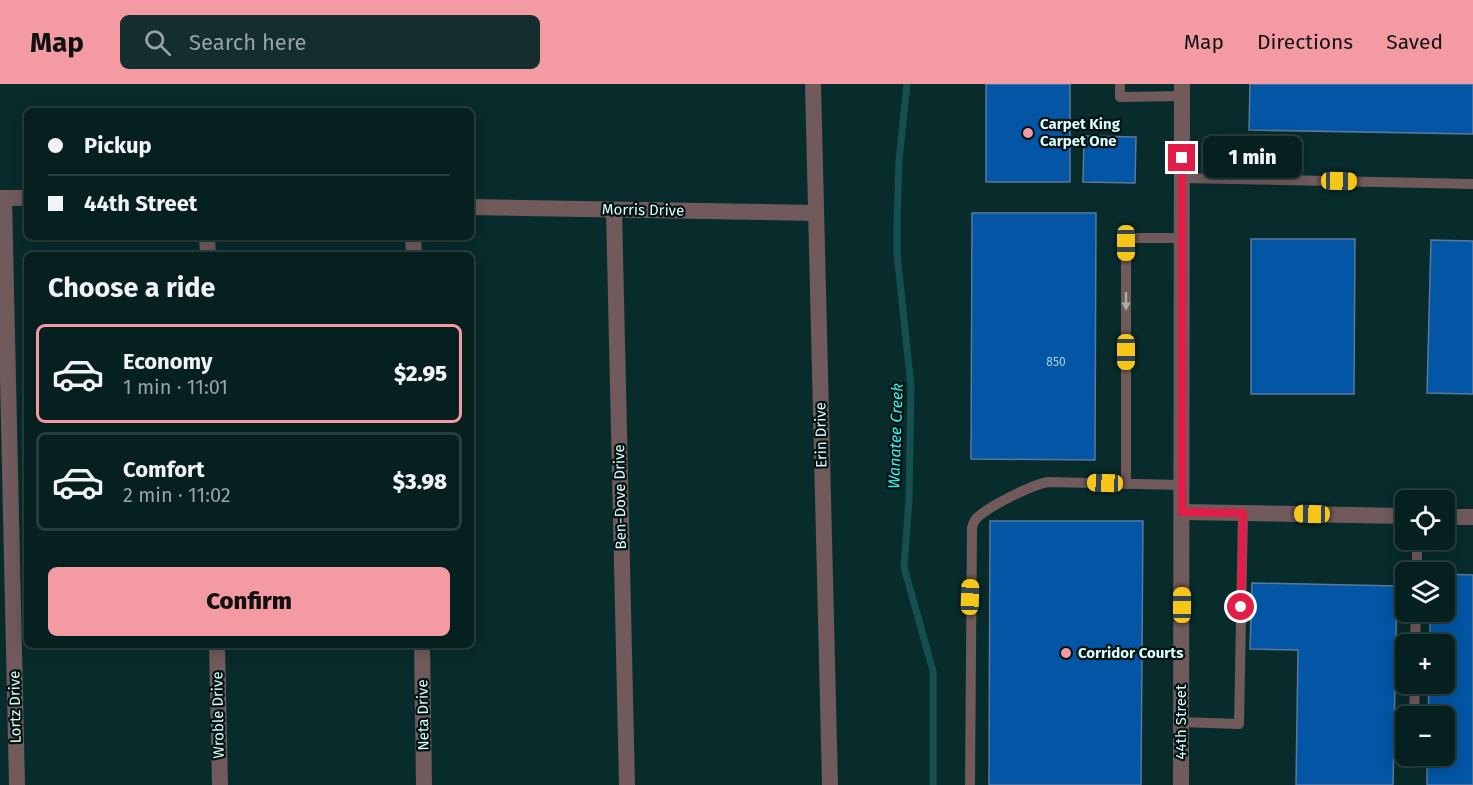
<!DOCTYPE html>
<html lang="en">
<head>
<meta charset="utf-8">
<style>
	:root { --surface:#062020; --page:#142d2d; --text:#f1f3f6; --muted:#98a3a5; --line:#273e3e; --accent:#f49aa2 }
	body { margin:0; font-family:"Fira Sans",sans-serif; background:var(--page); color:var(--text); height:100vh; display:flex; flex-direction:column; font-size:22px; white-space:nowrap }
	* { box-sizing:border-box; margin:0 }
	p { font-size:20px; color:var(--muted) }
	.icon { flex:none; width:33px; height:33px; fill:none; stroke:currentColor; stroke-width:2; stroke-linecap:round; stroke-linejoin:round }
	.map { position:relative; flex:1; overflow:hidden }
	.drawer { position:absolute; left:24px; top:168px; width:450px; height:396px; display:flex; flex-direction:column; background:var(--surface); border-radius:9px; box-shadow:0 3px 15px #0003,0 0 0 2px var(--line) }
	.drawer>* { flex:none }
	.guide { position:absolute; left:24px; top:24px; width:450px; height:132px; border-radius:9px; box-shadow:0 3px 15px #0003,0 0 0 2px var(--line); display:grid; align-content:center; height:132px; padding:0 24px; background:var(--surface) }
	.tools { position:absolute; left:1395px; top:406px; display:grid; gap:12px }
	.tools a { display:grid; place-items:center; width:60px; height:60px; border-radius:9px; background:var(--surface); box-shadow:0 3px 15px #0003,0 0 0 2px var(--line); font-size:30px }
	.end { position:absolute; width:27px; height:27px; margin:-14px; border:8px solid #e11d48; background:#fff; box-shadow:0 0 0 3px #fff }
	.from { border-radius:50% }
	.bubble { position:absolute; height:42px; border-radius:9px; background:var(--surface); box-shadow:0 3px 15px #0003,0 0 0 2px var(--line); font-size:20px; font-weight:800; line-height:42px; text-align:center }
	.car { position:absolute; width:18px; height:36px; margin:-18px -9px; border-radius:8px; box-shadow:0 0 4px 2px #0007; background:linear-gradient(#f5c518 24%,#345 0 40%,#f5c518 0 76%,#345 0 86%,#f5c518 0) }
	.guide b { display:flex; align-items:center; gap:21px; height:57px; font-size:22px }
	.guide b+b { border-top:2px solid var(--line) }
	.guide i { width:15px; height:15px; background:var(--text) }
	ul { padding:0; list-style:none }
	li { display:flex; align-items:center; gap:18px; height:99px; margin:0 12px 9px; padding:0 12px; border:3px solid var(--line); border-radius:9px }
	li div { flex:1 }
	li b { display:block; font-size:22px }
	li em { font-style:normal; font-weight:800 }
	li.selected { border-color:var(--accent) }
	li>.icon { width:54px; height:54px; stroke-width:1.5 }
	h2 { padding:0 24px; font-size:27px; line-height:72px }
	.cta { display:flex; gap:12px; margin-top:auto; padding:12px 24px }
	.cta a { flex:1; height:69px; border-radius:9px; background:var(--accent); color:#111; font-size:24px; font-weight:800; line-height:69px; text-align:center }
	header { display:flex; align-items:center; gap:36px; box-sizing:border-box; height:84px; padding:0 30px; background:var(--accent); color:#111 }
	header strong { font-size:28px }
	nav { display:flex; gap:33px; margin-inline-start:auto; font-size:21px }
	.search { width:420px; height:54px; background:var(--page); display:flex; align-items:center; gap:15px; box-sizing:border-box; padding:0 21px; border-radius:9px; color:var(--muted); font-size:22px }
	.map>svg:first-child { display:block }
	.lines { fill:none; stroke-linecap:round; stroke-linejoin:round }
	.stream { stroke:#164f4f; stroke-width:7 }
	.building { fill:#0256a5; stroke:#5b789c; stroke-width:1.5 }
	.service { stroke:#705a5b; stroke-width:10 }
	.minor { stroke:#705a5b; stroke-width:16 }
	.tertiary { stroke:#705a5b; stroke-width:16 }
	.oneway { fill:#a6abab }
	.route { stroke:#e11d48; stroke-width:8 }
	.poi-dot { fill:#f49aa2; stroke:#001313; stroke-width:2 }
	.labels { text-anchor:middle; stroke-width:4.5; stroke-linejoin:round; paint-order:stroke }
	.number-label { font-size:12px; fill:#a6d2e6 }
	.poi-label { font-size:15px; font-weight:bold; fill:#ddfcfb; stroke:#001313; text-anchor:start }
	.street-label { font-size:15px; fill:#ddfcfb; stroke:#001313 }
	.water-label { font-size:16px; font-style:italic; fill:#38f2f1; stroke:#001313 }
</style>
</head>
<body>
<header>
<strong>Map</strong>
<div class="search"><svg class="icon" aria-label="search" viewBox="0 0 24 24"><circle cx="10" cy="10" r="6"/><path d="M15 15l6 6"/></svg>Search here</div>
<nav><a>Map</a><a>Directions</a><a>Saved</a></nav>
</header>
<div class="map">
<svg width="1473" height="701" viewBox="0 0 1473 701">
	<rect width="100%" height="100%" fill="#082b2b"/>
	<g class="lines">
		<polyline class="stream" points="907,0 899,76 897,140 897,170 911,302 909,416 904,483 933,587 933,701"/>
	</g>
	<g class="building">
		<rect x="986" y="0" width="84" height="98"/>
		<polygon points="1250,0 1473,0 1473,50 1249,46"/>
		<polygon points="1084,52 1136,53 1135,99 1083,98"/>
		<polygon points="972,129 1096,129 1095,376 971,375"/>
		<polygon points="1251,155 1355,155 1354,310 1251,310"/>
		<polygon points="1431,156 1473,157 1473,310 1427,309"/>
		<polygon points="990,437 1143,437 1141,701 989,701"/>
		<polygon points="1444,490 1473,491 1473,701 1427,701 1427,672 1444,672 1444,633 1428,633 1429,600 1444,600 1444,561 1430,561 1430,528 1444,528"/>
		<polygon points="1252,499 1397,502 1393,701 1296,701 1298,566 1250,565"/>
	</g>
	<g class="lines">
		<g class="service">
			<polyline points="1120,0 1120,13 1182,12"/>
			<polyline points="1182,94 1473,100"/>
			<polyline points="1126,400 1126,159 1131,154 1182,154"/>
			<polyline points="1417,489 1417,456"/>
			<polyline points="1415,561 1416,528"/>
			<polyline points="1414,628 1415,600"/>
			<polyline points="1181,638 1239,640 1243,429"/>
			<path d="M970 701 972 444C973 439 975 435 979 432 992 421 1031 401 1048 398L1182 401"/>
		</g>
		<g class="minor">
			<polyline points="813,0 830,701"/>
			<polyline points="0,114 27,114"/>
			<polyline points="4,114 17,701"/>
			<polyline points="471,123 815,129"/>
			<polyline points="614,126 627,701"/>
			<polyline points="207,153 208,171"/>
			<polyline points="413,153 414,171"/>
			<polyline points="1182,428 1406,432"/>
			<polyline points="1444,433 1473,433"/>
			<polyline points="217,561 220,701"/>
			<polyline points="422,561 424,701"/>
		</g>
		<polyline class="tertiary" points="1181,701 1182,0"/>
	</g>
	<defs><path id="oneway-solid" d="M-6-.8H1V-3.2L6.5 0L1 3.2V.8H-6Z" transform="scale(1.5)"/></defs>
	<use class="oneway" href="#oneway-solid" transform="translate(1126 217) rotate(90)"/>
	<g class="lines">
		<polyline class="route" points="1182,74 1182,428 1243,429 1241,523"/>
	</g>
	<g class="poi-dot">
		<circle cx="1028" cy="49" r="6"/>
		<circle cx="1066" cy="569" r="6"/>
	</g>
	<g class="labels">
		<g class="number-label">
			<text x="1056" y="282">850</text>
		</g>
		<g class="poi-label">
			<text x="1040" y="45">Carpet King<tspan x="1040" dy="17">Carpet One</tspan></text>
			<text x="1078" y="574">Corridor Courts</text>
		</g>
		<g class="street-label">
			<text transform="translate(643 126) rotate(1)" y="5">Morris Drive</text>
			<text transform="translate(821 351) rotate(-91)" y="5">Erin Drive</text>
			<text transform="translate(620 413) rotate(-91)" y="5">Ben-Dove Drive</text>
			<text transform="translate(15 623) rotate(-91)" y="5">Lortz Drive</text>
			<text transform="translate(218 631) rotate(-91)" y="5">Wroble Drive</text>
			<text transform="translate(423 631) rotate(-91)" y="5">Neta Drive</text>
			<text transform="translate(1181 638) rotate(-90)" y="5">44th Street</text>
		</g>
		<g class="water-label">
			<text transform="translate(895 352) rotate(-88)" y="6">Wanatee Creek</text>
		</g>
	</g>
</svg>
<div class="tools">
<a><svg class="icon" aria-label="locate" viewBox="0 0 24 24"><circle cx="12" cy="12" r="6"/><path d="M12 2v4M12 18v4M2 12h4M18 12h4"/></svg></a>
<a><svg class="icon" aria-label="layers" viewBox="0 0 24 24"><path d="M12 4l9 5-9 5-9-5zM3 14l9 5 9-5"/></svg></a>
<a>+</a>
<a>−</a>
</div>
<i class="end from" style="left:1241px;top:523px"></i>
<i class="end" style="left:1182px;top:74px"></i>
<div class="bubble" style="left:1203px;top:52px;width:99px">1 min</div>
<i class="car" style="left:1339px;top:97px;rotate:91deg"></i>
<i class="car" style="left:1126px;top:159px;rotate:180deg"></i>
<i class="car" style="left:1126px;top:268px;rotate:180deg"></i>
<i class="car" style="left:1105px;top:399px;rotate:272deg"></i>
<i class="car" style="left:1312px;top:430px;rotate:271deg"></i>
<i class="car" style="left:970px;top:513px;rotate:2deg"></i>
<i class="car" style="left:1182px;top:521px;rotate:0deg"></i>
<div class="guide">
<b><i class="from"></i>Pickup</b>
<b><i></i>44th Street</b>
</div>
<section class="drawer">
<h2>Choose a ride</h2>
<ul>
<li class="selected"><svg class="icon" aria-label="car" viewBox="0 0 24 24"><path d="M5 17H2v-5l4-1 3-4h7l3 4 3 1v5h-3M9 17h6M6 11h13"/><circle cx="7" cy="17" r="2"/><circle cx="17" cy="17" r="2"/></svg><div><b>Economy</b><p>1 min · 11:01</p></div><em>$2.95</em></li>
<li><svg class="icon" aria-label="car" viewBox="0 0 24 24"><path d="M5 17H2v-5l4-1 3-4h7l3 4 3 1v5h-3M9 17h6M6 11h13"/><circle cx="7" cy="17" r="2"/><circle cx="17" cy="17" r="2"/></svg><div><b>Comfort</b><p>2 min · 11:02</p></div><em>$3.98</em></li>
</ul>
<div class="cta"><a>Confirm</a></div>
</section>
</div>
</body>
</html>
